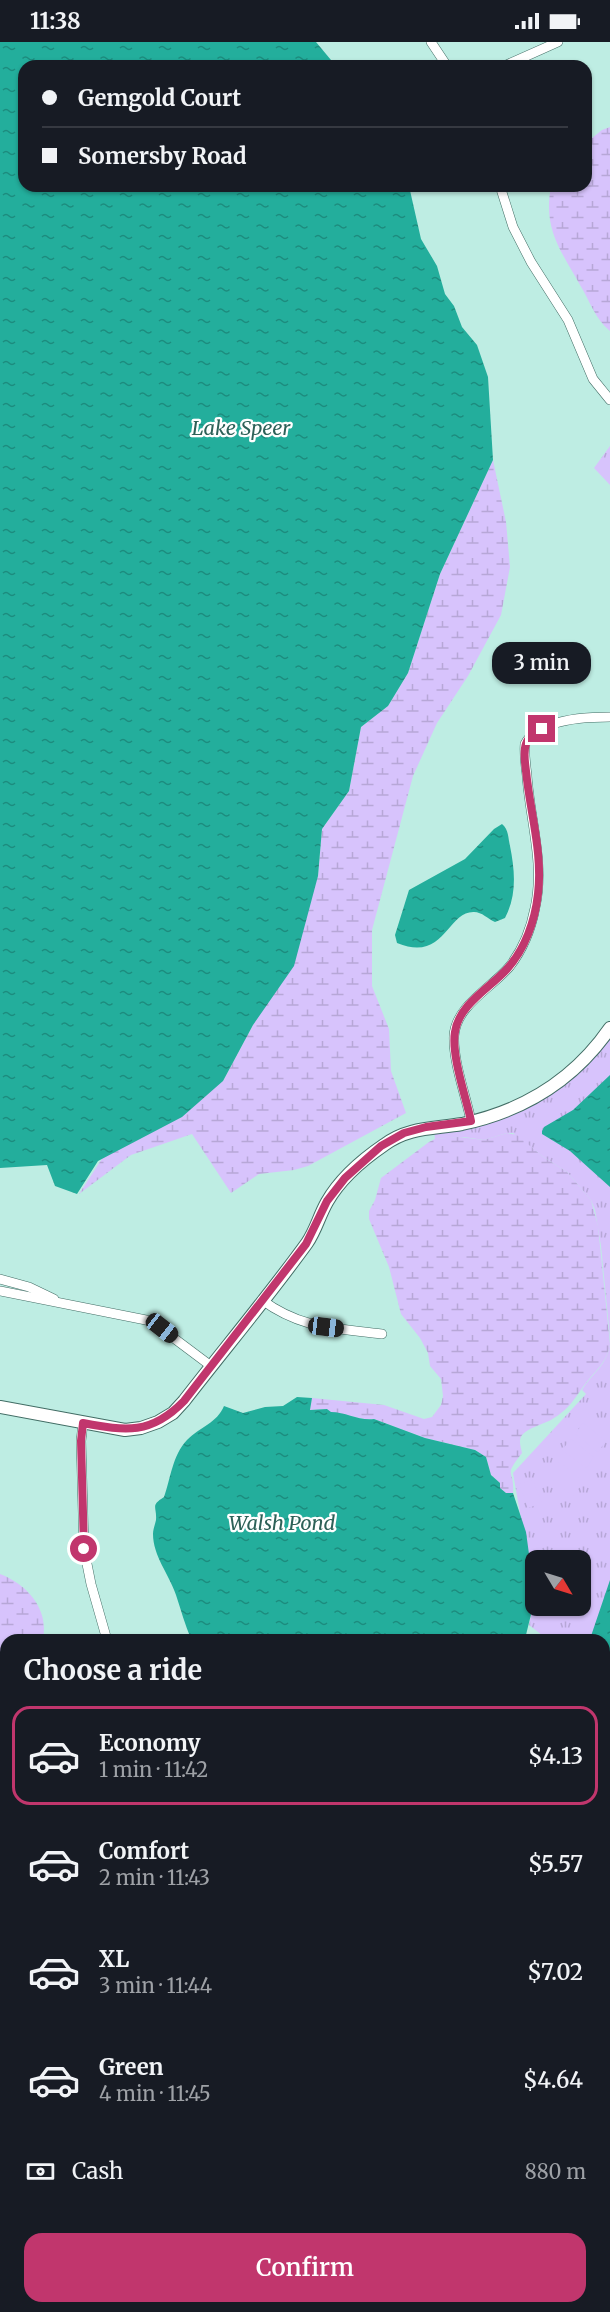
<!DOCTYPE html>
<html lang="en">
<head>
<meta charset="utf-8">
<style>
	:root { --surface:#171b24; --page:#242831; --text:#f1f3f6; --muted:#9ea1a6; --line:#363941; --accent:#c1366d }
	body { margin:0; font-family:Merriweather,serif; background:var(--page); color:var(--text); height:100vh; display:flex; flex-direction:column; font-size:22px; white-space:nowrap }
	* { box-sizing:border-box; margin:0 }
	p { font-size:20px; color:var(--muted) }
	.icon { flex:none; width:33px; height:33px; fill:none; stroke:currentColor; stroke-width:2; stroke-linecap:round; stroke-linejoin:round }
	.map { position:relative; flex:1; overflow:hidden }
	.drawer { position:absolute; left:0px; top:1592px; width:610px; height:680px; display:flex; flex-direction:column; background:var(--surface); border-radius:18px 18px 0 0; box-shadow:0 2px 4px #0004 }
	.drawer>* { flex:none }
	.banner { position:absolute; left:18px; top:18px; width:574px; height:132px; border-radius:18px; box-shadow:0 2px 4px #0004; display:grid; align-content:center; height:132px; padding:0 24px; background:var(--surface) }
	.needle { width:39px; rotate:128deg }
	.buttons { position:absolute; left:525px; top:1508px; display:grid; gap:12px }
	.buttons a { display:grid; place-items:center; width:66px; height:66px; border-radius:12px; background:var(--surface); box-shadow:0 2px 4px #0004; font-size:30px }
	.end { position:absolute; width:27px; height:27px; margin:-14px; border:8px solid #c1366d; background:#fff; box-shadow:0 0 0 3px #fff }
	.from { border-radius:50% }
	.bubble { position:absolute; height:42px; border-radius:18px; background:var(--surface); box-shadow:0 2px 4px #0004; font-size:20px; font-weight:600; line-height:42px; text-align:center }
	.car { position:absolute; width:18px; height:36px; margin:-18px -9px; border-radius:8px; box-shadow:0 0 4px 2px #0007; background:linear-gradient(#222 24%,#8ab4d8 0 40%,#222 0 76%,#8ab4d8 0 86%,#222 0) }
	.banner b { display:flex; align-items:center; gap:21px; height:57px; font-size:22px }
	.banner b+b { border-top:2px solid var(--line) }
	.banner i { width:15px; height:15px; background:var(--text) }
	ul { padding:0; list-style:none }
	li { display:flex; align-items:center; gap:18px; height:99px; margin:0 12px 9px; padding:0 12px; border:3px solid transparent; border-radius:18px }
	li div { flex:1 }
	li b { display:block; font-size:22px }
	li em { font-style:normal; font-weight:600 }
	li.current { border-color:var(--accent) }
	li>.icon { width:54px; height:54px; stroke-width:1.5 }
	h2 { padding:0 24px; font-size:27px; line-height:72px }
	.pay { display:flex; align-items:center; gap:15px; height:66px; padding:0 24px; font-size:22px }
	.pay p { margin-inline-start:auto }
	.button { display:flex; gap:12px; margin-top:auto; padding:12px 24px }
	.button a { flex:1; height:69px; border-radius:18px; background:var(--accent); color:#fff; font-size:24px; font-weight:600; line-height:69px; text-align:center }
	.status { display:flex; justify-content:space-between; align-items:center; height:42px; padding:0 30px; background:var(--surface); direction:ltr }
	.status svg { height:16px; fill:currentColor }
	.map>svg:first-child { display:block }
	.grass { fill:url(#grass-tufts); fill-rule:evenodd }
	.wetland { fill:url(#wetland-marsh) }
	.pitch { fill:#d7c3fc }
	.water { fill:url(#water-ripples) }
	.lines { fill:none; stroke-linecap:round; stroke-linejoin:round }
	.street-casing { stroke:#426d65; stroke-width:10 }
	.secondary-casing { stroke:#426d65; stroke-width:14 }
	.street { stroke:#fff; stroke-width:9 }
	.secondary { stroke:#fff; stroke-width:12 }
	.route { stroke:#c1366d; stroke-width:8 }
	.labels { text-anchor:middle; stroke-width:4.5; stroke-linejoin:round; paint-order:stroke }
	.water-label { font-size:20px; font-style:italic; fill:#2d6158; stroke:#fff }
</style>
</head>
<body>
<div class="status"><b>11:38</b><svg viewBox="0 0 49 12"><path d="M0 12V9h3v3zM5 12V6h3v6zM10 12V3h3v9zM15 12V0h3v12zM26 1h20v11H26zM47 4h2v5h-2z"/></svg></div>
<div class="map">
<svg width="610" height="2270" viewBox="0 0 610 2270">
	<defs>
		<pattern id="grass-tufts" width="24" height="20" patternUnits="userSpaceOnUse" patternTransform="scale(1.5)"><rect width="24" height="20" fill="#d7c3fc"/><path d="M3 7l-1-3M5 7V3M7 7l1-3M15 17l-1-3M17 17v-4M19 17l1-3" fill="none" stroke="#b7a7d7"/></pattern>
		<pattern id="wetland-marsh" width="20" height="14" patternUnits="userSpaceOnUse" patternTransform="scale(1.5)"><rect width="20" height="14" fill="#d7c3fc"/><path d="M1 5h8M5 5V1M11 12h8M15 12V8" fill="none" stroke="#b7a7d7"/></pattern>
		<pattern id="water-ripples" width="26" height="14" patternUnits="userSpaceOnUse" patternTransform="scale(1.5)"><rect width="26" height="14" fill="#23ae9c"/><path d="M2 4q2-2 4 0t4 0M15 11q2-2 4 0t4 0" fill="none" stroke="#1c8c7e"/></pattern>
	</defs>
	<rect width="100%" height="100%" fill="#beede3"/>
	<g class="grass">
		<polygon points="610,404 610,443 594,426"/>
		<polygon points="610,994 610,1296 601,1204 595,1168 591,1158 567,1130 542,1114 513,1091 507,1091 484,1098 464,1095 435,1097 434,1089 498,1077"/>
		<path d="M610 1302V1700L605 1695 604 1598 547 1597 529 1583 535 1556 513 1431 586 1352 582 1348C593 1330 606 1325 610 1302ZM536 1518H580V1563H536Z"/>
	</g>
	<g class="wetland">
		<path d="M610 85V289C595 277 590 259 580 243 560 207 543 187 551 144H586L587 100 602 88Z"/>
		<polygon points="493,418 506,480 510,525 501,573 468,634 437,681 413,734 372,888 372,944 389,987 391,1029 406,1071 308,1124 294,1128 259,1132 231,1151 192,1092 131,1113 79,1152 107,1109 223,1039 253,983 318,834 322,787 349,749 361,685 388,664 408,631 440,532"/>
		<path d="M507 1091 517 1093 542 1114 567 1130 591 1158 598 1184 610 1302C607 1320 597 1327 586 1341 573 1358 571 1366 551 1378 543 1382 528 1386 522 1393 518 1399 521 1405 522 1411 502 1437 515 1425 513 1451H506L500 1446V1441L491 1433 486 1415 475 1408 425 1396 374 1377C359 1379 346 1370 331 1371L327 1367 310 1368 312 1356 384 1363 424 1377 432 1375 441 1363 443 1354 441 1337 430 1324 428 1311 420 1296 401 1272 389 1225 369 1177V1169L375 1158 381 1136 429 1100 435 1097 459 1095 484 1098Z"/>
		<path d="M0 1532C27 1542 49 1567 43 1597L6 1598V1680L0 1678Z"/>
	</g>
	<g class="pitch">
		<polygon points="583,1381 606,1399 598,1410 575,1392"/>
		<polygon points="571,1397 594,1415 586,1426 562,1408"/>
		<polygon points="559,1420 584,1439 573,1454 548,1435"/>
		<polygon points="533,1438 542,1461 528,1466 519,1442"/>
	</g>
	<g class="water">
		<polygon points="0,0 316,0 336,24 24,24 24,144 409,144 421,197 437,224 445,252 454,264 462,285 477,303 488,335 493,418 440,532 408,631 388,664 361,685 349,749 322,787 318,834 294,924 253,983 223,1039 182,1075 98,1119 77,1152 55,1144 47,1123 0,1126"/>
		<path d="M502 782C509 788 508 796 510 804 515 829 517 853 505 876L495 880C488 877 482 870 474 870 447 869 445 921 397 901L395 893 409 848 465 817 494 787Z"/>
		<polygon points="610,1033 610,1145 570,1109 542,1092 542,1089 544,1085 573,1068"/>
		<path d="M297 1355 312 1356 310 1368 327 1367 331 1370C346 1370 359 1379 374 1377L425 1396 475 1408 486 1415 491 1433 500 1441V1446L506 1451H513L526 1490 535 1556 525 1597H191C185 1583 181 1568 176 1553 169 1532 153 1514 153 1492 153 1487 155 1483 156 1478 157 1464 150 1464 164 1455 171 1436 172 1414 187 1398 200 1385 217 1381 224 1364L243 1371 265 1365 283 1364Z"/>
		<polygon points="610,1538 610,1617 605,1612 604,1598 594,1597 591,1594"/>
		<polygon points="0,1678 6,1680 6,1891 0,1889"/>
		<polygon points="0,1931 6,1931 6,1955 0,1962"/>
		<polygon points="604,1933 610,1935 610,2009 605,2002"/>
		<polygon points="261,2265 378,2265 369,2270 359,2267 348,2270 273,2270"/>
	</g>
	<g class="lines">
		<defs>
			<g id="street">
				<polyline points="431,0 447,24"/>
				<polyline points="504,24 558,0"/>
				<polyline points="500,144 513,185 531,220 568,278 593,337 610,358"/>
				<path d="M471 1079C466 1054 453 1020 454 994 456 963 492 946 510 924 523 907 531 887 535 866 545 822 530 778 527 734 526 724 524 713 525 702 538 677 585 675 610 675"/>
				<polyline points="0,1237 29,1245 54,1257"/>
				<polyline points="0,1249 151,1279 211,1324"/>
				<path d="M262 1258C301 1287 336 1286 382 1292"/>
				<polyline points="83,1381 81,1399 84,1507 91,1542 107,1598"/>
				<polyline points="604,1705 610,1710"/>
				<polyline points="604,1852 610,1854"/>
				<polyline points="604,2103 610,2103"/>
				<polyline points="0,2156 6,2150"/>
				<polyline points="604,2220 610,2220"/>
				<polyline points="0,2256 6,2250"/>
				<polyline points="556,2265 556,2270"/>
				<polyline points="96,2270 100,2265"/>
			</g>
			<g id="secondary">
				<path d="M0 1365 125 1388 141 1386 158 1380 173 1371 184 1359C225 1306 268 1255 307 1201 316 1188 319 1174 327 1160 340 1137 362 1118 384 1103 408 1085 433 1087 462 1082 523 1069 574 1038 610 986"/>
				<polyline points="0,2210 6,2216"/>
				<polyline points="68,2265 74,2270"/>
			</g>
		</defs>
		<use href="#street" class="street-casing"/>
		<use href="#secondary" class="secondary-casing"/>
		<use href="#street" class="street"/>
		<use href="#secondary" class="secondary"/>
	</g>
	<g class="lines">
		<path class="route" d="M84 1507 81 1399 83 1381C126 1389 151 1393 184 1359L306 1202 327 1159 345 1136 381 1104 404 1091 426 1085 471 1079C466 1055 451 1013 455 990 459 962 490 946 507 927 525 907 535 879 538 852 543 811 530 770 526 729 525 721 523 710 526 702 528 694 536 691 542 687"/>
	</g>
	<g class="labels">
		<g class="water-label">
			<text x="241" y="393">Lake Speer</text>
			<text x="282" y="1488">Walsh Pond</text>
		</g>
	</g>
</svg>
<div class="buttons">
<a><svg class="needle" viewBox="-14 -14 28 28"><path d="M0-13l5 13h-10z" fill="#e53935"/><path d="M0 13l5-13h-10z" fill="#9ea1a6"/></svg></a>
</div>
<i class="end from" style="left:84px;top:1507px"></i>
<i class="end" style="left:542px;top:687px"></i>
<div class="bubble" style="left:492px;top:600px;width:99px">3 min</div>
<i class="car" style="left:326px;top:1285px;rotate:97deg"></i>
<i class="car" style="left:162px;top:1286px;rotate:128deg"></i>
<div class="banner">
<b><i class="from"></i>Gemgold Court</b>
<b><i></i>Somersby Road</b>
</div>
<section class="drawer">
<h2>Choose a ride</h2>
<ul>
<li class="current"><svg class="icon" aria-label="car" viewBox="0 0 24 24"><path d="M5 17H2v-5l4-1 3-4h7l3 4 3 1v5h-3M9 17h6M6 11h13"/><circle cx="7" cy="17" r="2"/><circle cx="17" cy="17" r="2"/></svg><div><b>Economy</b><p>1 min · 11:42</p></div><em>$4.13</em></li>
<li><svg class="icon" aria-label="car" viewBox="0 0 24 24"><path d="M5 17H2v-5l4-1 3-4h7l3 4 3 1v5h-3M9 17h6M6 11h13"/><circle cx="7" cy="17" r="2"/><circle cx="17" cy="17" r="2"/></svg><div><b>Comfort</b><p>2 min · 11:43</p></div><em>$5.57</em></li>
<li><svg class="icon" aria-label="car" viewBox="0 0 24 24"><path d="M5 17H2v-5l4-1 3-4h7l3 4 3 1v5h-3M9 17h6M6 11h13"/><circle cx="7" cy="17" r="2"/><circle cx="17" cy="17" r="2"/></svg><div><b>XL</b><p>3 min · 11:44</p></div><em>$7.02</em></li>
<li><svg class="icon" aria-label="car" viewBox="0 0 24 24"><path d="M5 17H2v-5l4-1 3-4h7l3 4 3 1v5h-3M9 17h6M6 11h13"/><circle cx="7" cy="17" r="2"/><circle cx="17" cy="17" r="2"/></svg><div><b>Green</b><p>4 min · 11:45</p></div><em>$4.64</em></li>
</ul>
<div class="pay"><svg class="icon" aria-label="cash" viewBox="0 0 24 24"><path d="M3 7h18v10H3z"/><circle cx="12" cy="12" r="2"/></svg>Cash<p>880 m</p></div>
<div class="button"><a>Confirm</a></div>
</section>
</div>
</body>
</html>
